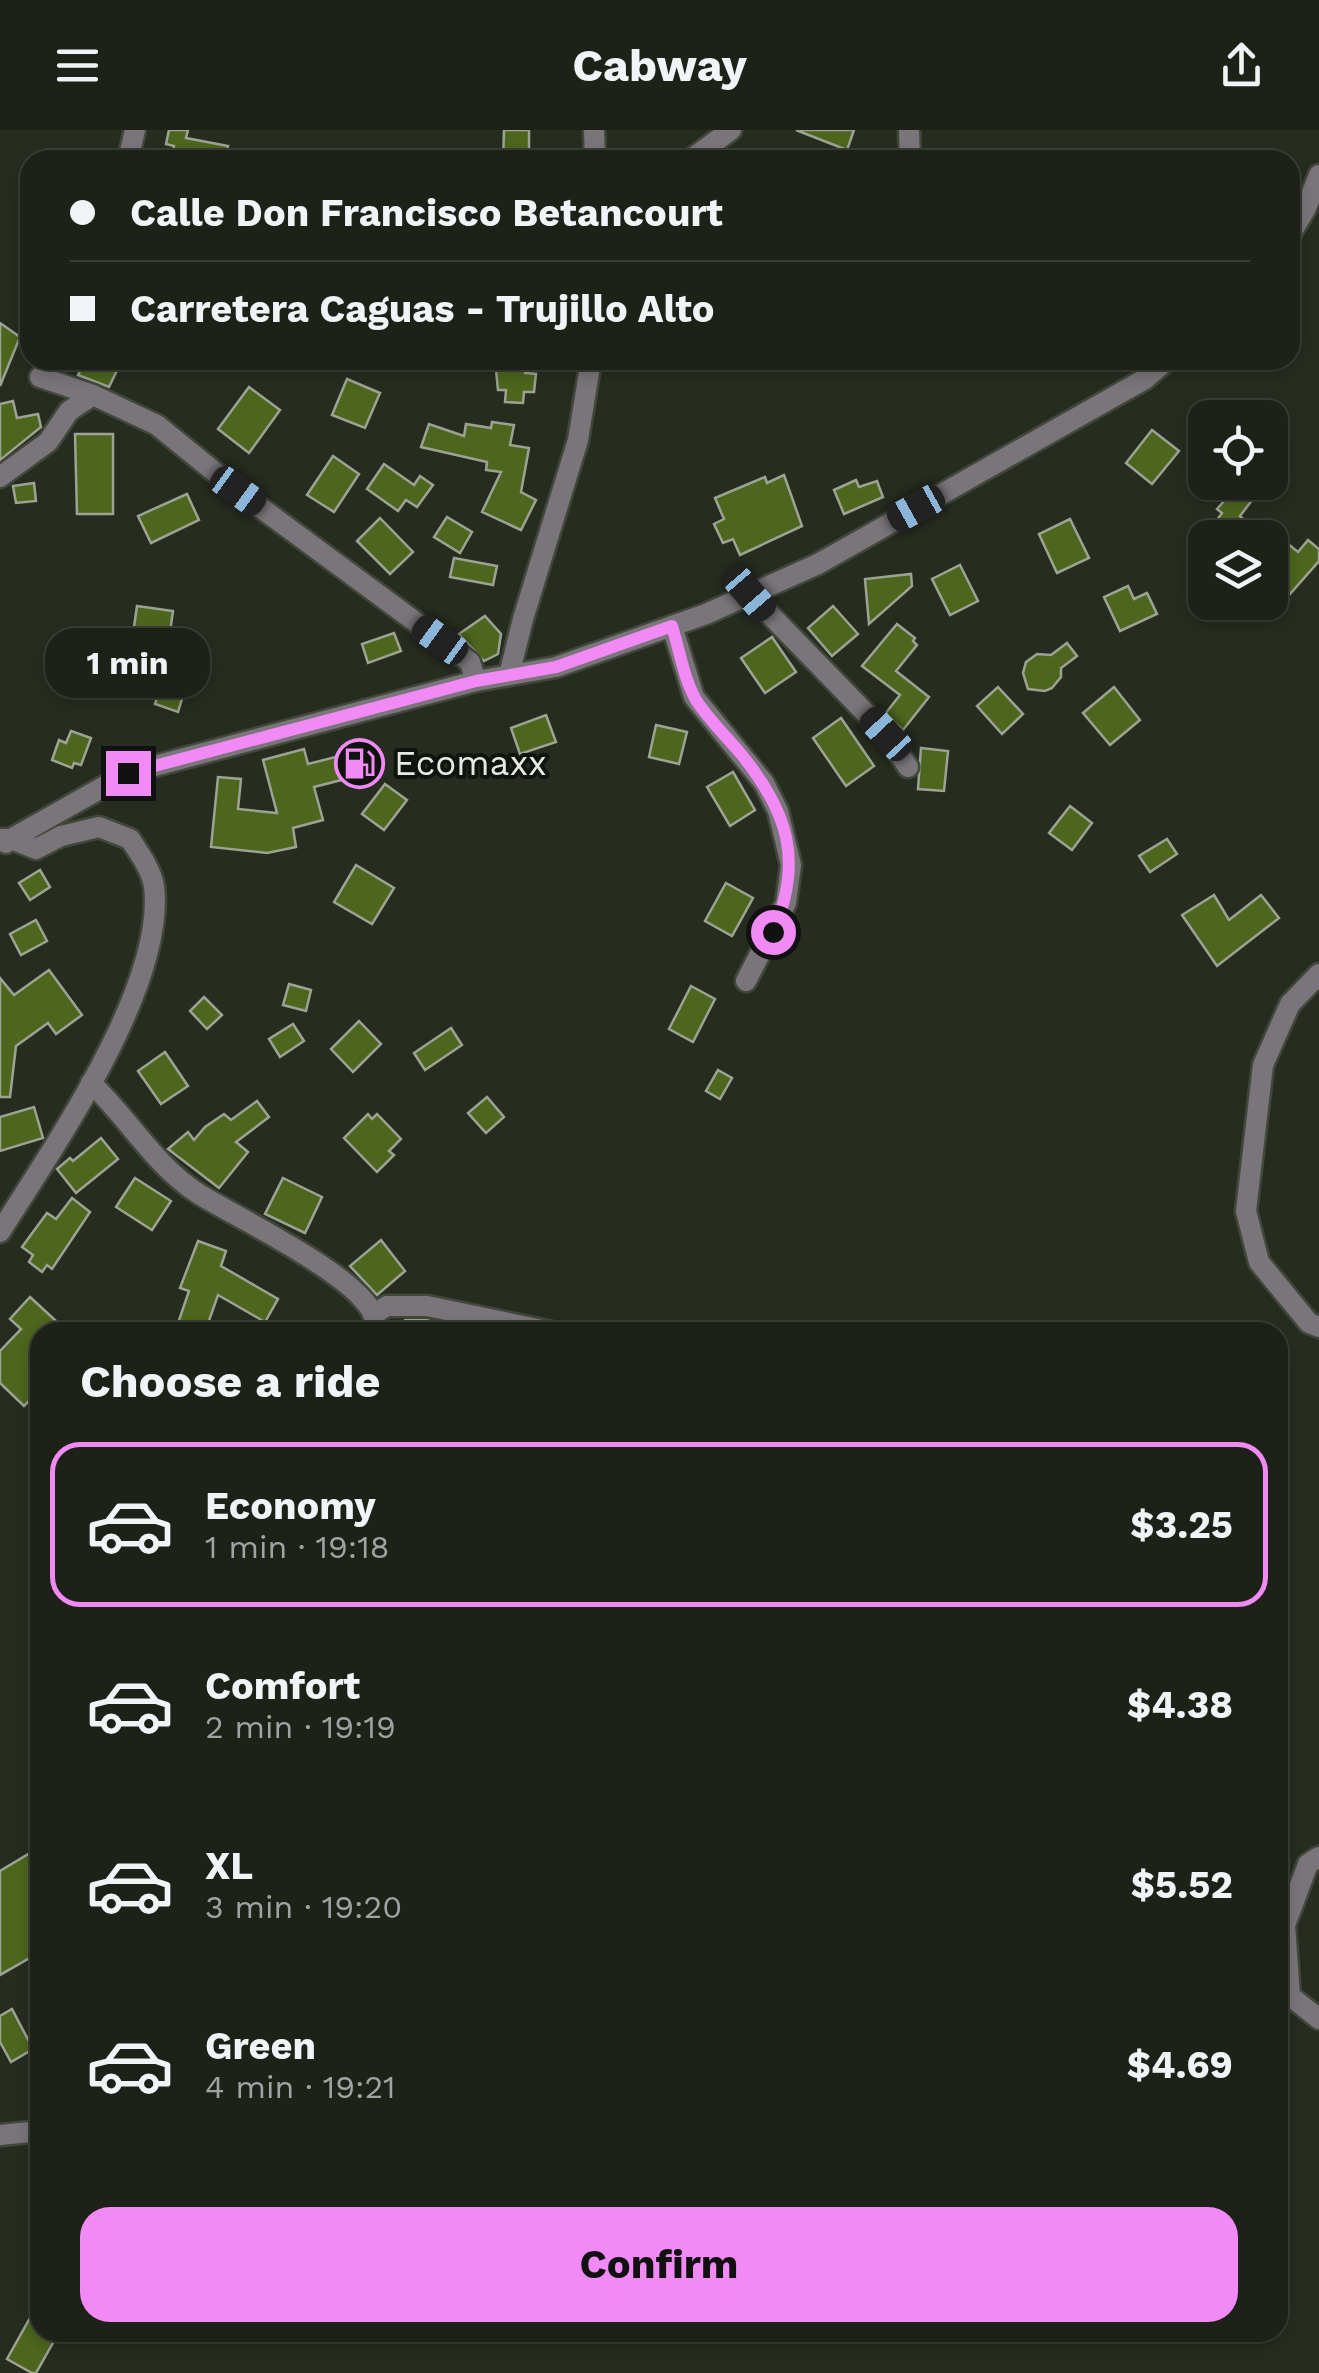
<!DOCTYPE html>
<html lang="en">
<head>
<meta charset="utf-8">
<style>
	:root { --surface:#1d2118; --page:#2a2e25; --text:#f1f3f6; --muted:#a0a3a2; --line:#3b3e37; --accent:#f18af5 }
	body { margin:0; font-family:"Work Sans",sans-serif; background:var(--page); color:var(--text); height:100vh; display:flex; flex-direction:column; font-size:38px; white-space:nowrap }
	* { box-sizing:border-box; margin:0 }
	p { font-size:32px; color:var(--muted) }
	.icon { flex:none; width:55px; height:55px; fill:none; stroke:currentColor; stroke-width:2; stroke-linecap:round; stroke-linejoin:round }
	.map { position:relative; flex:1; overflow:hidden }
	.drawer { position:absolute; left:30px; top:1192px; width:1258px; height:1020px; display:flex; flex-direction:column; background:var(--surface); border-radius:30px; box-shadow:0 5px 15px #0003,0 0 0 2px var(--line) }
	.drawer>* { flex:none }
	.guide { position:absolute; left:20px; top:20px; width:1280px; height:220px; border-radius:30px; box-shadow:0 5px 15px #0003,0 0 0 2px var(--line); display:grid; align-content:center; height:220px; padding:0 50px; background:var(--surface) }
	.tools { position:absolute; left:1188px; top:270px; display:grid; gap:20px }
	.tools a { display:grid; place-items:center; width:100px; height:100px; border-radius:20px; background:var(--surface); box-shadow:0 5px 15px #0003,0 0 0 2px var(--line); font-size:50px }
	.end { position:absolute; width:45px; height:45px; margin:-22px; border:12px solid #f18af5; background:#111; box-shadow:0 0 0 5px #111 }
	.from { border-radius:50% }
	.bubble { position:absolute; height:70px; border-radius:30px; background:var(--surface); box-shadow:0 5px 15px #0003,0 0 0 2px var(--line); font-size:32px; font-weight:700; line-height:70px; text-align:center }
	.car { position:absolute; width:30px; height:60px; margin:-30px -15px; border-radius:12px; box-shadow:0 0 8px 2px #0007; background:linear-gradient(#222 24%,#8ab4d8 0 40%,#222 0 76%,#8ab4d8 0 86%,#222 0) }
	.guide b { display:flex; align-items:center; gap:35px; height:95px; font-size:38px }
	.guide b+b { border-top:2px solid var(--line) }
	.guide i { width:25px; height:25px; background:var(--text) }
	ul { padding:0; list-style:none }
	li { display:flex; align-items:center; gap:30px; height:165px; margin:0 20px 15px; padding:0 30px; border:5px solid transparent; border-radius:30px }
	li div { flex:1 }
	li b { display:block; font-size:38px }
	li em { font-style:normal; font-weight:700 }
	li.current { border-color:var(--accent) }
	li>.icon { width:90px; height:90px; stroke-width:1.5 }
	h2 { padding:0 50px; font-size:45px; line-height:120px }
	.action { display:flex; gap:20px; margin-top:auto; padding:20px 50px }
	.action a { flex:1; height:115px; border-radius:30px; background:var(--accent); color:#111; font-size:40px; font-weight:700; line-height:115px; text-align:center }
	header { display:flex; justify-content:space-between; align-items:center; height:130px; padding:0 50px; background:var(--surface); font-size:45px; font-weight:700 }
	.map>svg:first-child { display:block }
	.building { fill:#4d651d; stroke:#9ca394; stroke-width:2.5 }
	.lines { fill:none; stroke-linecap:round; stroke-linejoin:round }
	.minor-casing { stroke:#42473b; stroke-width:25 }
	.minor { stroke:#7a757a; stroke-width:20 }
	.route { stroke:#f18af5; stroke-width:12 }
	.labels { text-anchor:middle; stroke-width:8; stroke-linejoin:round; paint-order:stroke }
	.poi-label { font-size:35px; fill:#e7eae2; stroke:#11140e; text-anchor:start }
</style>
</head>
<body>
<header><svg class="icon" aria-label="menu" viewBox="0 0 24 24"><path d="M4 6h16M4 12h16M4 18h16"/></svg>Cabway<svg class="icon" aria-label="share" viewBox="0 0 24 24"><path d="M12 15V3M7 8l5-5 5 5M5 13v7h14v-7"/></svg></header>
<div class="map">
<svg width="1319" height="2243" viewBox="0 0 1319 2243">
	<rect width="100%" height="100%" fill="#272c20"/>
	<g class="building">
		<polygon points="169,0 188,0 186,8 228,16 225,30 171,30 174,16 166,14"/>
		<polygon points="504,0 529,0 529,30 503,30"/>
		<polygon points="796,0 854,0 847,20"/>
		<polygon points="0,193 20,207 0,256"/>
		<polygon points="86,230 122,230 109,257 78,245"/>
		<polygon points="495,230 527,230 525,243 536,244 534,262 524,262 523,273 505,272 506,260 498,260"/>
		<polygon points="347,249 380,263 365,298 332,285"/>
		<polygon points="249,257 280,280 249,323 218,299"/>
		<polygon points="13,271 17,288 38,284 41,297 0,330 0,274"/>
		<polygon points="492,292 514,295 510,315 529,318 521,362 536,370 521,400 482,382 501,342 486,340 487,332 421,317 429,294 464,306 466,294 491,298"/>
		<polygon points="1152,300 1179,321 1152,354 1126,333"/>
		<polygon points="75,304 113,304 113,384 77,384"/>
		<polygon points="333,326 359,344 334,382 307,365"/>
		<polygon points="384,334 414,355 420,346 433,355 417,377 406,370 398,381 367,359"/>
		<polygon points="784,345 802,396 740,425 733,409 723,413 714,394 724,389 715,368 765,347 767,353"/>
		<polygon points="856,350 859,357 877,351 883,367 844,384 834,360"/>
		<polygon points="1241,352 1248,352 1259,361 1240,386 1242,388 1228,408 1204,408 1222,383 1217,379"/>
		<polygon points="34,353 36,371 16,373 13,356"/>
		<polygon points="187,364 199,390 151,413 138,386"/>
		<polygon points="447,387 472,402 460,423 434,407"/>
		<polygon points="380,388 413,422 390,444 357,411"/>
		<polygon points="1070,389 1089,428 1057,443 1039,404"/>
		<polygon points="1308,410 1319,419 1319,431 1290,464 1271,447 1278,438 1270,432 1287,413 1298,422"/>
		<polygon points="454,428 497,436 493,455 450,447"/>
		<polygon points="960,435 978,471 950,485 932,449"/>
		<polygon points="911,444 912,456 869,494 865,449"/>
		<polygon points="1128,456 1134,469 1147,463 1157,484 1120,501 1104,467"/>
		<polygon points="137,476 173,481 170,502 134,497"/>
		<polygon points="833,476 858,504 832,526 808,498"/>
		<polygon points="485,486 501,504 498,524 484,531 459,504"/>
		<polygon points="897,494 915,508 913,511 917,515 896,541 929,567 903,600 885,584 900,565 862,536"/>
		<polygon points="394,503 401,521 368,533 362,514"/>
		<polygon points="772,507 796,542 765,563 741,528"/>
		<polygon points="188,510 192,536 178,582 155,574 168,530 166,513"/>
		<polygon points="1067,513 1077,526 1061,538 1061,547 1052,558 1045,561 1028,559 1023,543 1026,532 1037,524 1051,525"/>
		<polygon points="998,557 1023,584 1002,604 977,576"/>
		<polygon points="1114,557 1140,590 1110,615 1083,583"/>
		<polygon points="546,585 556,612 520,624 511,598"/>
		<polygon points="841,588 874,636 846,656 813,608"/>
		<polygon points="656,595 687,602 679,634 649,627"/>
		<polygon points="71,601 91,608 81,635 74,633 72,638 52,630 59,610 66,613"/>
		<polygon points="921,618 948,621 944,661 918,659"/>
		<polygon points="304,619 308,634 367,619 373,642 314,657 323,690 293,698 296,717 267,723 211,717 218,647 241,649 238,679 277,683 263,630"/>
		<polygon points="733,642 755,680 730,696 707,657"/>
		<polygon points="385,654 407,670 384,700 362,684"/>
		<polygon points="1070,676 1092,693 1072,720 1049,703"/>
		<polygon points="1167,709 1177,724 1150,742 1139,726"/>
		<polygon points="356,735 394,758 372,794 334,772"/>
		<polygon points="40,740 50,757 30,770 19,753"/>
		<polygon points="726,753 753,768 732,806 705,791"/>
		<polygon points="1214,765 1229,790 1261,765 1279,788 1217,836 1182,785"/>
		<polygon points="36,790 47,811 21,825 10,804"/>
		<polygon points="49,840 82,885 56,904 48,893 16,916 10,967 0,967 0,848 14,865"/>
		<polygon points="289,854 311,860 306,881 283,875"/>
		<polygon points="691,856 715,869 693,912 669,899"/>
		<polygon points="204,867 222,885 207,899 190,881"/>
		<polygon points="359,891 381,914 353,942 331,919"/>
		<polygon points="293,894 304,911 280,927 269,909"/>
		<polygon points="451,898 462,915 425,940 414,923"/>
		<polygon points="165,922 188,956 161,974 138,941"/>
		<polygon points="718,940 732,948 720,969 706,961"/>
		<polygon points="487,967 504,987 486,1003 468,983"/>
		<polygon points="257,971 269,987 236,1012 248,1022 219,1058 168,1019 188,1002 194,1010 205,997 224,984 231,990"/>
		<polygon points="34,977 43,1008 0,1021 0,987"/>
		<polygon points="368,984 372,989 377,984 401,1009 389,1021 394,1025 377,1042 344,1008"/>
		<polygon points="101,1008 118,1029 76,1063 57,1039 70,1028 73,1031"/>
		<polygon points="135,1048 171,1071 152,1100 116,1077"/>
		<polygon points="283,1048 322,1067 305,1103 265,1084"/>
		<polygon points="72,1068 90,1082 52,1139 47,1135 42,1142 29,1132 33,1125 22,1117 47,1083 56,1089"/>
		<polygon points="381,1110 405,1141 377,1165 350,1136"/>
		<polygon points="198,1111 226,1121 221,1136 278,1169 265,1192 218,1165 205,1202 175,1202 189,1161 180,1158"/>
		<polygon points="30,1167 68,1202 40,1202 40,1259 24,1276 0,1253 0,1221 21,1199 10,1189"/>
		<polygon points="405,1190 426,1190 465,1198 465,1202 401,1202"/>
		<polygon points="40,1717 40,1822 0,1845 0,1741"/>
		<polygon points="12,1879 33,1919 11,1932 0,1912 0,1886"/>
		<polygon points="40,2170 40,2202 59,2202 36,2243 32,2243 7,2229"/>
	</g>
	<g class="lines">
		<defs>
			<g id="minor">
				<polyline points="594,0 595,30"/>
				<polyline points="909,0 910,30"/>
				<polyline points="128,30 135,0"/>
				<polyline points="690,30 731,0"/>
				<polyline points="1290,105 1306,78 1319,45"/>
				<polyline points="40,247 93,265 157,295 238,361 470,532 476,551"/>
				<polyline points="0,347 48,312 69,281 93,265"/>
				<polyline points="750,464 886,604 908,637"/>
				<polyline points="672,496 694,567 764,653 778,681 791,735 786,773 746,851"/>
				<polyline points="509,545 523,489 578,310 591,230"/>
				<polyline points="0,709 11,709 128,643 476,551 556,537 706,484 818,434 1145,249 1167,230"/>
				<polyline points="1319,844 1290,874 1263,935 1246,1081 1259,1132 1309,1193 1319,1197"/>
				<path d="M91 953C129 989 154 1035 199 1064 237 1088 362 1147 374 1187 375 1192 375 1197 376 1202"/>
				<path d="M0 1102C53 1018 166 856 154 756 151 739 139 723 130 709L99 697 61 706 36 719 11 709 6 713"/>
				<polyline points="374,1184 387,1176 427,1176 552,1202"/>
				<polyline points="1319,1727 1308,1734 1285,1795 1290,1866 1319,1889"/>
				<polyline points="0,2005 40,2001"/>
			</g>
		</defs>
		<use href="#minor" class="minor-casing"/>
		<use href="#minor" class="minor"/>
	</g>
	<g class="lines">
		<path class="route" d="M128 643 476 551 556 537 672 496C679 519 684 549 696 570 709 590 726 606 741 624 788 682 804 731 773 802"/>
	</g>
	<defs>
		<symbol id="fuel-ring" viewBox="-11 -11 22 22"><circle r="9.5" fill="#11140e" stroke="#f18af5" stroke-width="1.5"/><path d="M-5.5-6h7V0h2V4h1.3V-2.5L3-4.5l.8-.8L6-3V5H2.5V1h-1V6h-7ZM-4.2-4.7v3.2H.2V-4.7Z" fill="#f18af5"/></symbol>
	</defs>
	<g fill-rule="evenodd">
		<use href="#fuel-ring" x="332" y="606" width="55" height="55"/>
	</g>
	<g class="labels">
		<g class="poi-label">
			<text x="394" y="645">Ecomaxx</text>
		</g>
	</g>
</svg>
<div class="tools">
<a><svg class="icon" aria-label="locate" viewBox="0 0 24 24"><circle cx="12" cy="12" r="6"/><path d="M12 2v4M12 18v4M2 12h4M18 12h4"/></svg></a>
<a><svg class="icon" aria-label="layers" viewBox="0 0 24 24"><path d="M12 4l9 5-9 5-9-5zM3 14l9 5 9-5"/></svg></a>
</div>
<i class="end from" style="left:773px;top:802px"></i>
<i class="end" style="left:128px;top:643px"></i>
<div class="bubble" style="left:45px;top:498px;width:165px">1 min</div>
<i class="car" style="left:238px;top:361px;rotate:126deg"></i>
<i class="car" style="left:916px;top:378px;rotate:241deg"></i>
<i class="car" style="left:750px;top:464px;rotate:139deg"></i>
<i class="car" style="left:440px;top:510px;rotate:306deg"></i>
<i class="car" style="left:886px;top:604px;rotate:317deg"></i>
<div class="guide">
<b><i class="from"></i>Calle Don Francisco Betancourt</b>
<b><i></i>Carretera Caguas - Trujillo Alto</b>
</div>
<section class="drawer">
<h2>Choose a ride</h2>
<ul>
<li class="current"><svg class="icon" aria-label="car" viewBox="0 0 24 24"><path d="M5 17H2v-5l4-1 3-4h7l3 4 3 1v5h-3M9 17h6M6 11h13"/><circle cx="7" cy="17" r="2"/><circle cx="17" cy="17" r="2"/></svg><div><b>Economy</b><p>1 min · 19:18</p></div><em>$3.25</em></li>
<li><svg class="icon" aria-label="car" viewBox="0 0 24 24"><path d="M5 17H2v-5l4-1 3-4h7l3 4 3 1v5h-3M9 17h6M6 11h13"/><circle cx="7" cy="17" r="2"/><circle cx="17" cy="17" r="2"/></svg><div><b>Comfort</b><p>2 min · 19:19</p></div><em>$4.38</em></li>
<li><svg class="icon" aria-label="car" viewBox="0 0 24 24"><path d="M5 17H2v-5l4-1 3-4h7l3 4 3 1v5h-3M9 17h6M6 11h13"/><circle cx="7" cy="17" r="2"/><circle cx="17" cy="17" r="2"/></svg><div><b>XL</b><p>3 min · 19:20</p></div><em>$5.52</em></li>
<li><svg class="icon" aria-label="car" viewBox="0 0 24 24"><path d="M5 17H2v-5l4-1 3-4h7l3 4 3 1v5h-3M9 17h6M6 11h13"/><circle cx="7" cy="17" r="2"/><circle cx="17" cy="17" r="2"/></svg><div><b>Green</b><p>4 min · 19:21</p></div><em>$4.69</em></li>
</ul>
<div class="action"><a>Confirm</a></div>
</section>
</div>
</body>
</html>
